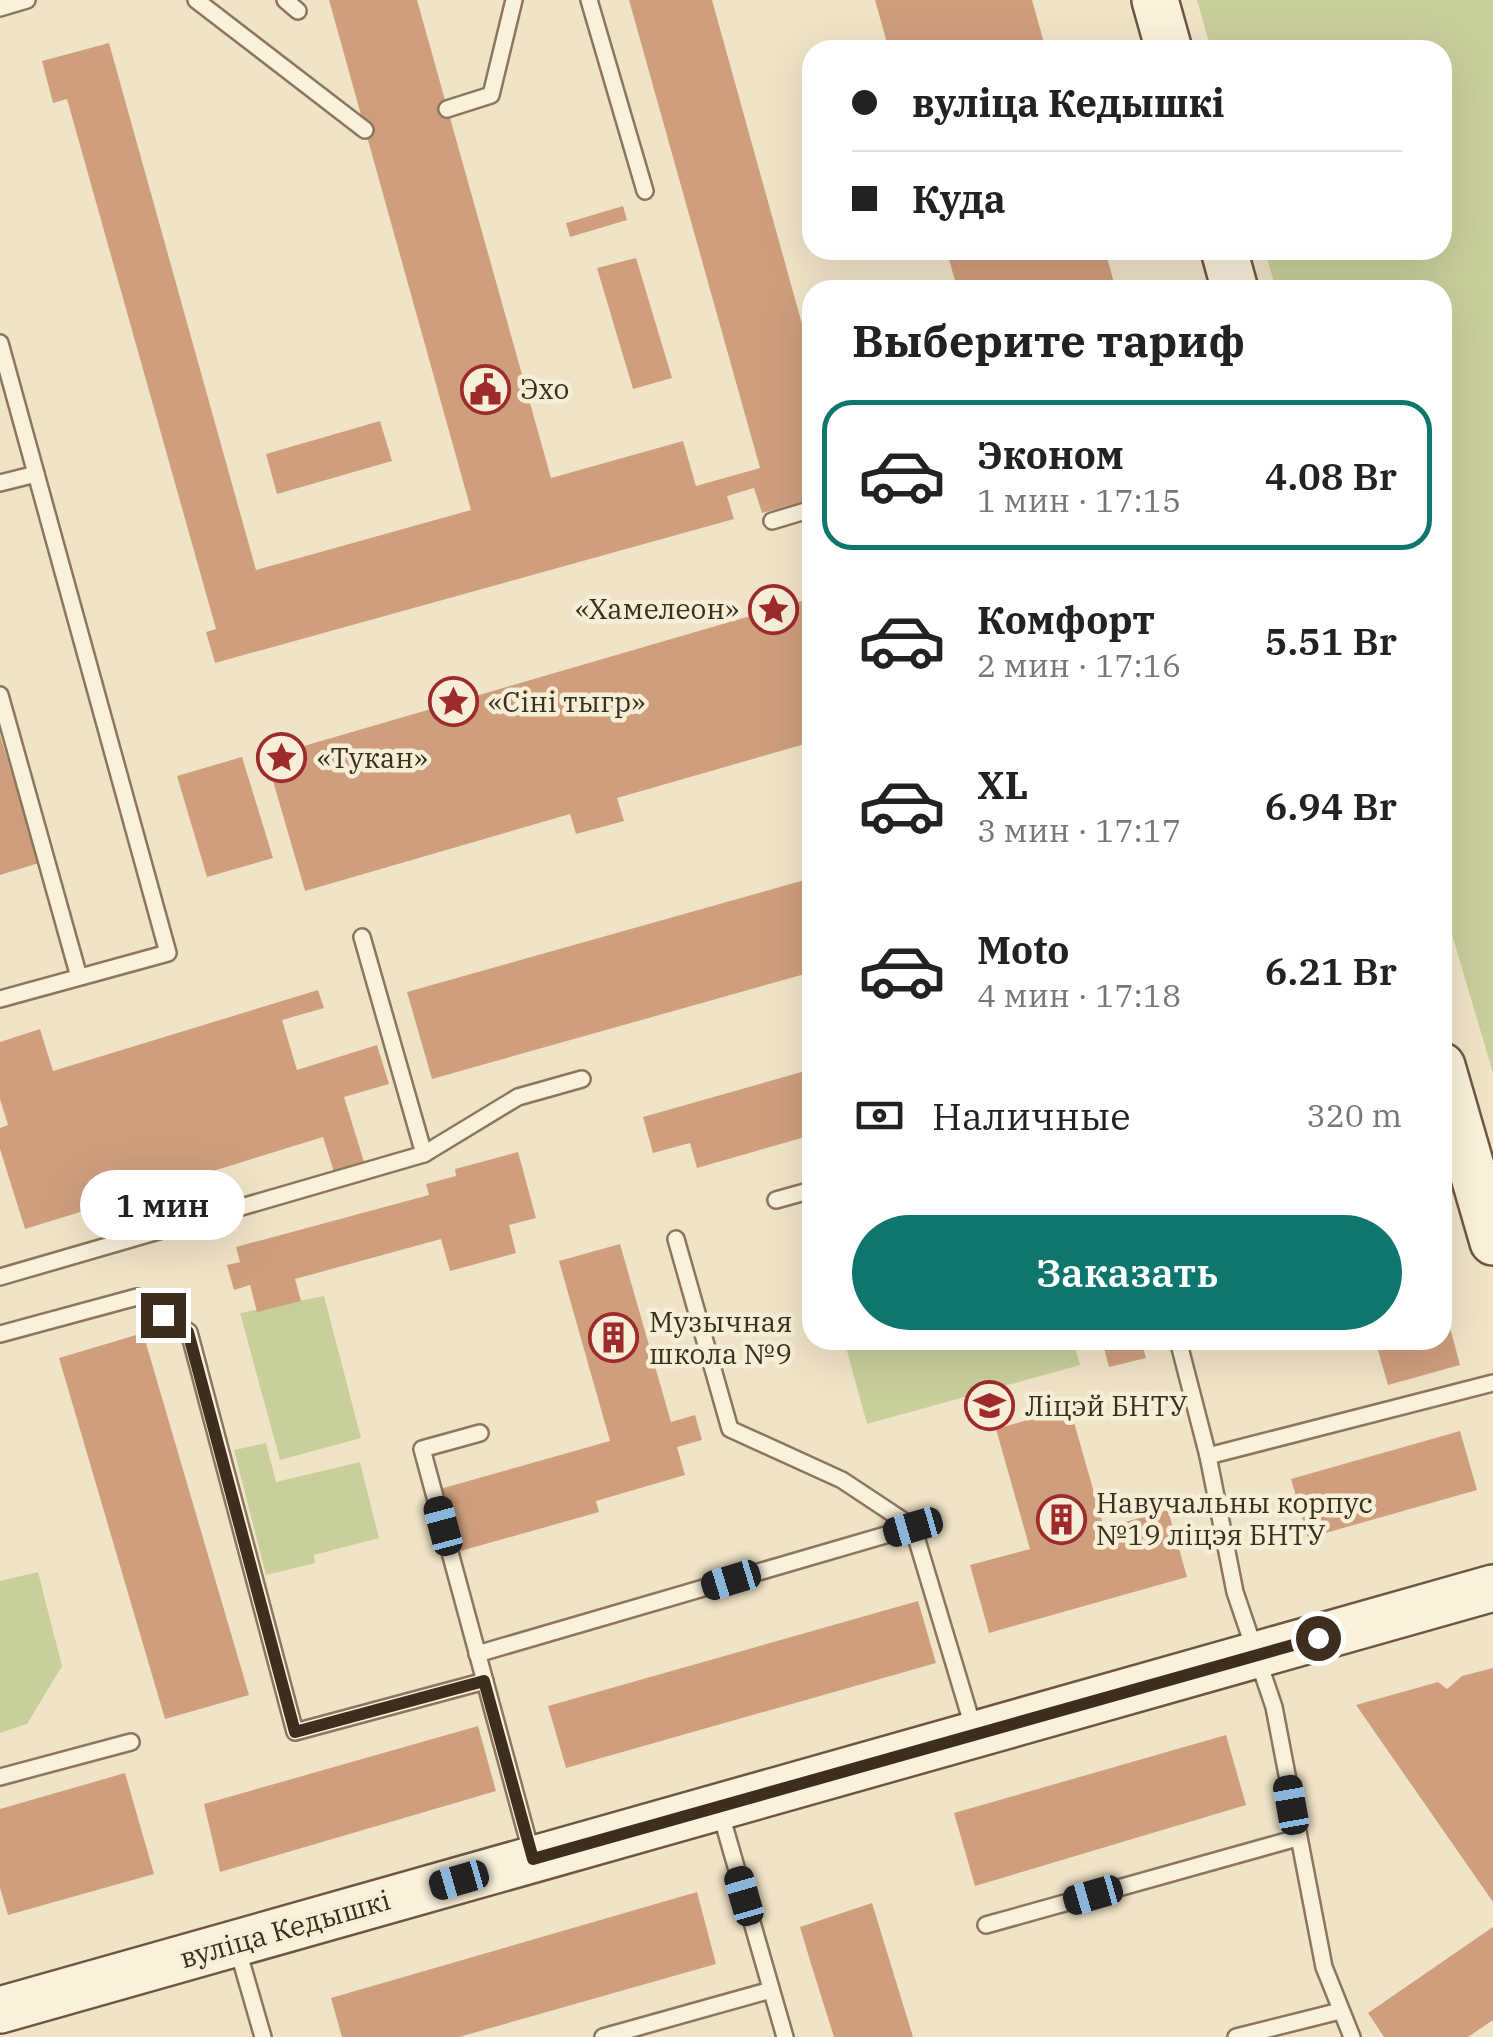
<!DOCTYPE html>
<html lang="ru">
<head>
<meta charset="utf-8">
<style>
	:root { --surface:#fff; --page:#f6f6f6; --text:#222; --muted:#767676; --line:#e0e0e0; --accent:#0f766e }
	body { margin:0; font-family:"IBM Plex Serif",serif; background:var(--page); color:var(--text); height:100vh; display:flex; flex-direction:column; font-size:38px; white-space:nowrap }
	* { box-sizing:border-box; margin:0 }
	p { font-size:32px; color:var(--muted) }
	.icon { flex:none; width:55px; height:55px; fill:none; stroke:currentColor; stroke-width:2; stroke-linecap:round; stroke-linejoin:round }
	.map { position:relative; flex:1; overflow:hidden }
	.panel { position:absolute; left:802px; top:280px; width:650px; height:1070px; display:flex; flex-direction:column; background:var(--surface); border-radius:30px; box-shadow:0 10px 40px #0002 }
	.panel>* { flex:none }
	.top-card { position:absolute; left:802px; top:40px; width:650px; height:220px; border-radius:30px; box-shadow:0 10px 40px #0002; display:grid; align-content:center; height:220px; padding:0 50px; background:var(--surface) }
	.end { position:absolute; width:45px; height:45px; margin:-22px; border:12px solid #3d2e20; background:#fff; box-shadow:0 0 0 5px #fff }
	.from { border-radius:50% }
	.bubble { position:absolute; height:70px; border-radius:35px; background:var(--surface); box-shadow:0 10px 40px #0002; font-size:32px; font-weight:600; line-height:70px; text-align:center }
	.car { position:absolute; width:30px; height:60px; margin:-30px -15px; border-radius:12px; box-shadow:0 0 8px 2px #0007; background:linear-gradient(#222 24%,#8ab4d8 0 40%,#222 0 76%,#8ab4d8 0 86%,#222 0) }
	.top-card b { display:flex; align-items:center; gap:35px; height:95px; font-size:38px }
	.top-card b+b { border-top:2px solid var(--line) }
	.top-card i { width:25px; height:25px; background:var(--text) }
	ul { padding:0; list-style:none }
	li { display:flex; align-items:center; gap:30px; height:150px; margin:0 20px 15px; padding:0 30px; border:5px solid transparent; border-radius:30px }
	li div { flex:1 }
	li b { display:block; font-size:38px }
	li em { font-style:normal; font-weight:600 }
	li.current { border-color:var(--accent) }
	li>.icon { width:90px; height:90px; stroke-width:1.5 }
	h2 { padding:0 50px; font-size:45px; line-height:120px }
	.pay { display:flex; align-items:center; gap:25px; height:110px; padding:0 50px; font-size:38px }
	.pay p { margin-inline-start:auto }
	.primary-button { display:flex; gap:20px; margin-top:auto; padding:20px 50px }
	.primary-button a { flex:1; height:115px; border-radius:60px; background:var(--accent); color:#fff; font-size:40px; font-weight:600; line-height:115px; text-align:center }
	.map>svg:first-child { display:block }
	.green { fill:#c9cf9b }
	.building { fill:#cf9f7d }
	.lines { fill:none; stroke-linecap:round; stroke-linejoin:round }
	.lane-casing { stroke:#8d765c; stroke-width:20 }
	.secondary-casing { stroke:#6f573f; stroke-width:50 }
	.lane { stroke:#faf1dc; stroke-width:15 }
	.secondary { stroke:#faf1dc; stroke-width:45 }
	.route { stroke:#3d2e20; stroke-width:12 }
	.labels { text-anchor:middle; stroke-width:9; stroke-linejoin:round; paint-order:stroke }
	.poi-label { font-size:28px; fill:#3d2e20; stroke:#f7eed8; text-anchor:start }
	.street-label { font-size:28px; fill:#3d2e20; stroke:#f7eed8 }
</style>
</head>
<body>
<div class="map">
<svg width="1493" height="2037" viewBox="0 0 1493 2037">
	<rect width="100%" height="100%" fill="#f0e4c8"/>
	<g class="green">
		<polygon points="1197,0 1493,0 1493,1073 1443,904 1442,290 1276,290 1265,250 1442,250 1442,50 1211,50"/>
		<polygon points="324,1296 361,1438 280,1460 240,1313"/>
		<polygon points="844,1340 1073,1340 1080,1365 867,1424"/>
		<polygon points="266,1443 276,1482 360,1462 379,1538 314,1555 315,1563 266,1575 234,1450"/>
		<polygon points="38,1572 62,1666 27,1724 0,1733 0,1581"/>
	</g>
	<g class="building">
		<polygon points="329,0 417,0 551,478 683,441 696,486 760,468 629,0 712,0 812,360 812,499 762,513 754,488 727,496 734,519 215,663 206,632 216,629 67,99 53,103 42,61 109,43 256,570 471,510"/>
		<polygon points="875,0 1032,0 1046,50 889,50"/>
		<polygon points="623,206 627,220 570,237 566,223"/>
		<polygon points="946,250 1105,250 1116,290 958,290"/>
		<polygon points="636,258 672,378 633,389 597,268"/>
		<polygon points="380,421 392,461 277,494 266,454"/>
		<polygon points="812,598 812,742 617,798 624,821 576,834 570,814 305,891 266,757"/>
		<polygon points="0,735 39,863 0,875"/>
		<polygon points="242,757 273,858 207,877 177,776"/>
		<polygon points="812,878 812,972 432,1079 407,992"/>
		<polygon points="318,990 324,1008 282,1020 297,1070 377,1045 389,1084 344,1097 364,1162 334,1172 323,1137 25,1229 0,1149 0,1128 8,1125 0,1099 0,1042 40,1029 53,1071"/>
		<polygon points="812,1069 812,1135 697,1168 690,1143 653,1153 643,1117"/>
		<polygon points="518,1152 536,1218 509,1225 516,1253 450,1271 441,1239 295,1279 301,1301 257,1312 250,1285 234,1290 227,1265 240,1262 236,1247 429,1195 426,1184 456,1176 455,1169"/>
		<polygon points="620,1244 671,1422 695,1415 702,1440 677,1447 685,1475 596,1501 599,1512 457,1552 440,1489 610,1441 559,1261"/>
		<polygon points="1444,1305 1460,1365 1388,1385 1375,1340 1442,1340"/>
		<polygon points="143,1333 249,1695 165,1719 59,1358"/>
		<polygon points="1102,1340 1141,1340 1146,1358 1109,1367"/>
		<polygon points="1070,1408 1104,1528 1168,1510 1187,1577 989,1633 970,1565 1030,1549 996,1429"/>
		<polygon points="1460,1431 1477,1490 1308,1538 1291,1479"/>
		<polygon points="918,1601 936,1663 566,1768 548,1706"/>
		<polygon points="1493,1668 1493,1902 1356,1705 1438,1682 1447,1689 1462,1676"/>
		<polygon points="478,1726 496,1791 220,1872 204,1804"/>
		<polygon points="1226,1735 1246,1805 975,1886 954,1813"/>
		<polygon points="125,1773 154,1874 8,1915 0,1888 0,1809"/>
		<polygon points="697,1892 716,1964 459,2037 342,2037 331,1998"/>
		<polygon points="872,1903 913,2037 834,2037 811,1964 800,1927"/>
		<polygon points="1493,1927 1493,2020 1468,2037 1384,2037 1368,2013"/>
	</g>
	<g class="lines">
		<defs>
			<g id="lane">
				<polyline points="196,0 365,130"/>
				<polyline points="285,0 298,11"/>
				<polyline points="589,0 645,191"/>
				<polyline points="0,8 27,0"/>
				<polyline points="447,109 491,95 514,0"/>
				<polyline points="0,343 168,953 0,999"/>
				<polyline points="0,483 36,474"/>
				<polyline points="772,521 812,509"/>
				<polyline points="0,695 79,977"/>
				<polyline points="424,1154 518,1097 582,1079"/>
				<polyline points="776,1200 812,1190"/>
				<polyline points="676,1239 730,1429 842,1480 913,1527"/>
				<polyline points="0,1277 424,1154 362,937"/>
				<polyline points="0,1334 137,1297 189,1332 295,1732 485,1681"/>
				<polyline points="1178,1340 1208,1456 1235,1592 1274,1707 1324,1967 1352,2037"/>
				<polyline points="480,1433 422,1449 532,1855"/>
				<polyline points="1208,1456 1493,1383"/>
				<polyline points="477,1654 913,1527 974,1730"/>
				<polyline points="0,1777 131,1742"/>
				<polyline points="720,1811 785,2037"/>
				<polyline points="986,1925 1297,1838"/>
				<polyline points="237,1947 263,2037"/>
				<polyline points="603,2037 771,1990"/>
				<polyline points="1236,2037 1340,2011"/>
			</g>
			<g id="secondary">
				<polyline points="1155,0 1169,50"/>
				<polyline points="1224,250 1235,290"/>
				<polyline points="1442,1066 1493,1242"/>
				<polyline points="0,2010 1493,1588"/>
			</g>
		</defs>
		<use href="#lane" class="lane-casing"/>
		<use href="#secondary" class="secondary-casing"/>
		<use href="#lane" class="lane"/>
		<use href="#secondary" class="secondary"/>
	</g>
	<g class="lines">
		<polyline class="route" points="163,1315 188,1332 295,1732 484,1681 533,1859 1318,1638"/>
	</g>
	<defs>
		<symbol id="civic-ring" viewBox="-11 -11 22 22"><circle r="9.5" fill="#f7eed8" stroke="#9e2a2b" stroke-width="1.5"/><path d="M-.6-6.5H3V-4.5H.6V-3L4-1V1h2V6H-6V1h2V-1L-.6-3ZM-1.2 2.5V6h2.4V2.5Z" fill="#9e2a2b"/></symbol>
		<symbol id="sight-ring" viewBox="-11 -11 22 22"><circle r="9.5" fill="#f7eed8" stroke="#9e2a2b" stroke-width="1.5"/><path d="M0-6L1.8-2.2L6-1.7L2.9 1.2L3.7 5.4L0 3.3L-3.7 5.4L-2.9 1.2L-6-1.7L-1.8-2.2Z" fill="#9e2a2b"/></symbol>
		<symbol id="building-ring" viewBox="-11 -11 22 22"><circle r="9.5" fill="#f7eed8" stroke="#9e2a2b" stroke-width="1.5"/><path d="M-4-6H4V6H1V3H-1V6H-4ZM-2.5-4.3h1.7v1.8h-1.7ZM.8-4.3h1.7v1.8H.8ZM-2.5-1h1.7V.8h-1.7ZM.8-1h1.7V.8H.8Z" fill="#9e2a2b"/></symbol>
		<symbol id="school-ring" viewBox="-11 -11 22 22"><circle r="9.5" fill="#f7eed8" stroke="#9e2a2b" stroke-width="1.5"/><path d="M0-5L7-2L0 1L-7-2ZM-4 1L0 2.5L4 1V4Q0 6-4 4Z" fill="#9e2a2b"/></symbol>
	</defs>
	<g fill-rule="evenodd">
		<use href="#civic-ring" x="458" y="362" width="55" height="55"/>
		<use href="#sight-ring" x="746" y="582" width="55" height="55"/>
		<use href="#sight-ring" x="426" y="674" width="55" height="55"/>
		<use href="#sight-ring" x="254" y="730" width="55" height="55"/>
		<use href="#building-ring" x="586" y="1310" width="55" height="55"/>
		<use href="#school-ring" x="962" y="1378" width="55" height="55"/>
		<use href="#building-ring" x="1034" y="1492" width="55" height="55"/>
	</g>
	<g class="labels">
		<g class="poi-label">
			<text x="520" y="399">Эхо</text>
			<text x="739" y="619" text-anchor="end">«Хамелеон»</text>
			<text x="488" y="712">«Сіні тыгр»</text>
			<text x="317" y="768">«Тукан»</text>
			<text x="649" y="1332">Музычная<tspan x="649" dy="32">школа №9</tspan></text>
			<text x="1025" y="1416">Ліцэй БНТУ</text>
			<text x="1096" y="1513">Навучальны корпус<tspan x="1096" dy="32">№19 ліцэя БНТУ</tspan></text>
		</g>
		<g class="street-label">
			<text transform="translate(285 1929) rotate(-16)" y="10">вуліца Кедышкі</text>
		</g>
	</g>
</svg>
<i class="end from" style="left:1318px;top:1638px"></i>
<i class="end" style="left:163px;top:1315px"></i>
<div class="bubble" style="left:80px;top:1170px;width:165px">1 мин</div>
<i class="car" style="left:443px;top:1526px;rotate:345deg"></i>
<i class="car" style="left:913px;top:1527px;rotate:254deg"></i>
<i class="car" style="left:731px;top:1580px;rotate:253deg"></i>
<i class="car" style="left:1291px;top:1805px;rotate:350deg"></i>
<i class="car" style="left:459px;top:1880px;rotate:254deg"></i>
<i class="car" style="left:1093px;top:1895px;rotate:254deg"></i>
<i class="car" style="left:744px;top:1896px;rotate:344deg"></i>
<div class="top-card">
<b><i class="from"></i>вуліца Кедышкі</b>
<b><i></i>Куда</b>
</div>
<section class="panel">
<h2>Выберите тариф</h2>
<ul>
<li class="current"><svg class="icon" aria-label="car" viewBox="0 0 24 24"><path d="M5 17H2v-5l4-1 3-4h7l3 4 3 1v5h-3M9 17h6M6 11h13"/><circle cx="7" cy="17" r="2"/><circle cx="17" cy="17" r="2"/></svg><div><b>Эконом</b><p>1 мин · 17:15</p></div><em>4.08 Br</em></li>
<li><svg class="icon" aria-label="car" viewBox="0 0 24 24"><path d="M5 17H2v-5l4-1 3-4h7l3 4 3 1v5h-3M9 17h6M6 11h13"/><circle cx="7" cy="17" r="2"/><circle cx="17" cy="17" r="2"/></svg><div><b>Комфорт</b><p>2 мин · 17:16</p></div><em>5.51 Br</em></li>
<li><svg class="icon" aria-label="car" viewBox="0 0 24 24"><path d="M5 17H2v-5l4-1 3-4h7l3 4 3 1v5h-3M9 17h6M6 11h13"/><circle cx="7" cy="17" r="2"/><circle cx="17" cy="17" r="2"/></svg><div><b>XL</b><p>3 мин · 17:17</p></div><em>6.94 Br</em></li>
<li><svg class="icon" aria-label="car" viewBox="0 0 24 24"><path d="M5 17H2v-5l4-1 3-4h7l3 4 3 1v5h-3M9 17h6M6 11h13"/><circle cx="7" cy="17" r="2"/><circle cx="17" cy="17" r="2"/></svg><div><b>Moto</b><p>4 мин · 17:18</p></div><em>6.21 Br</em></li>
</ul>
<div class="pay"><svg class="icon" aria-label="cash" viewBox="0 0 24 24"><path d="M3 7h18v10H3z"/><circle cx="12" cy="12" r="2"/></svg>Наличные<p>320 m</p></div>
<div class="primary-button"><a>Заказать</a></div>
</section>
</div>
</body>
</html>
